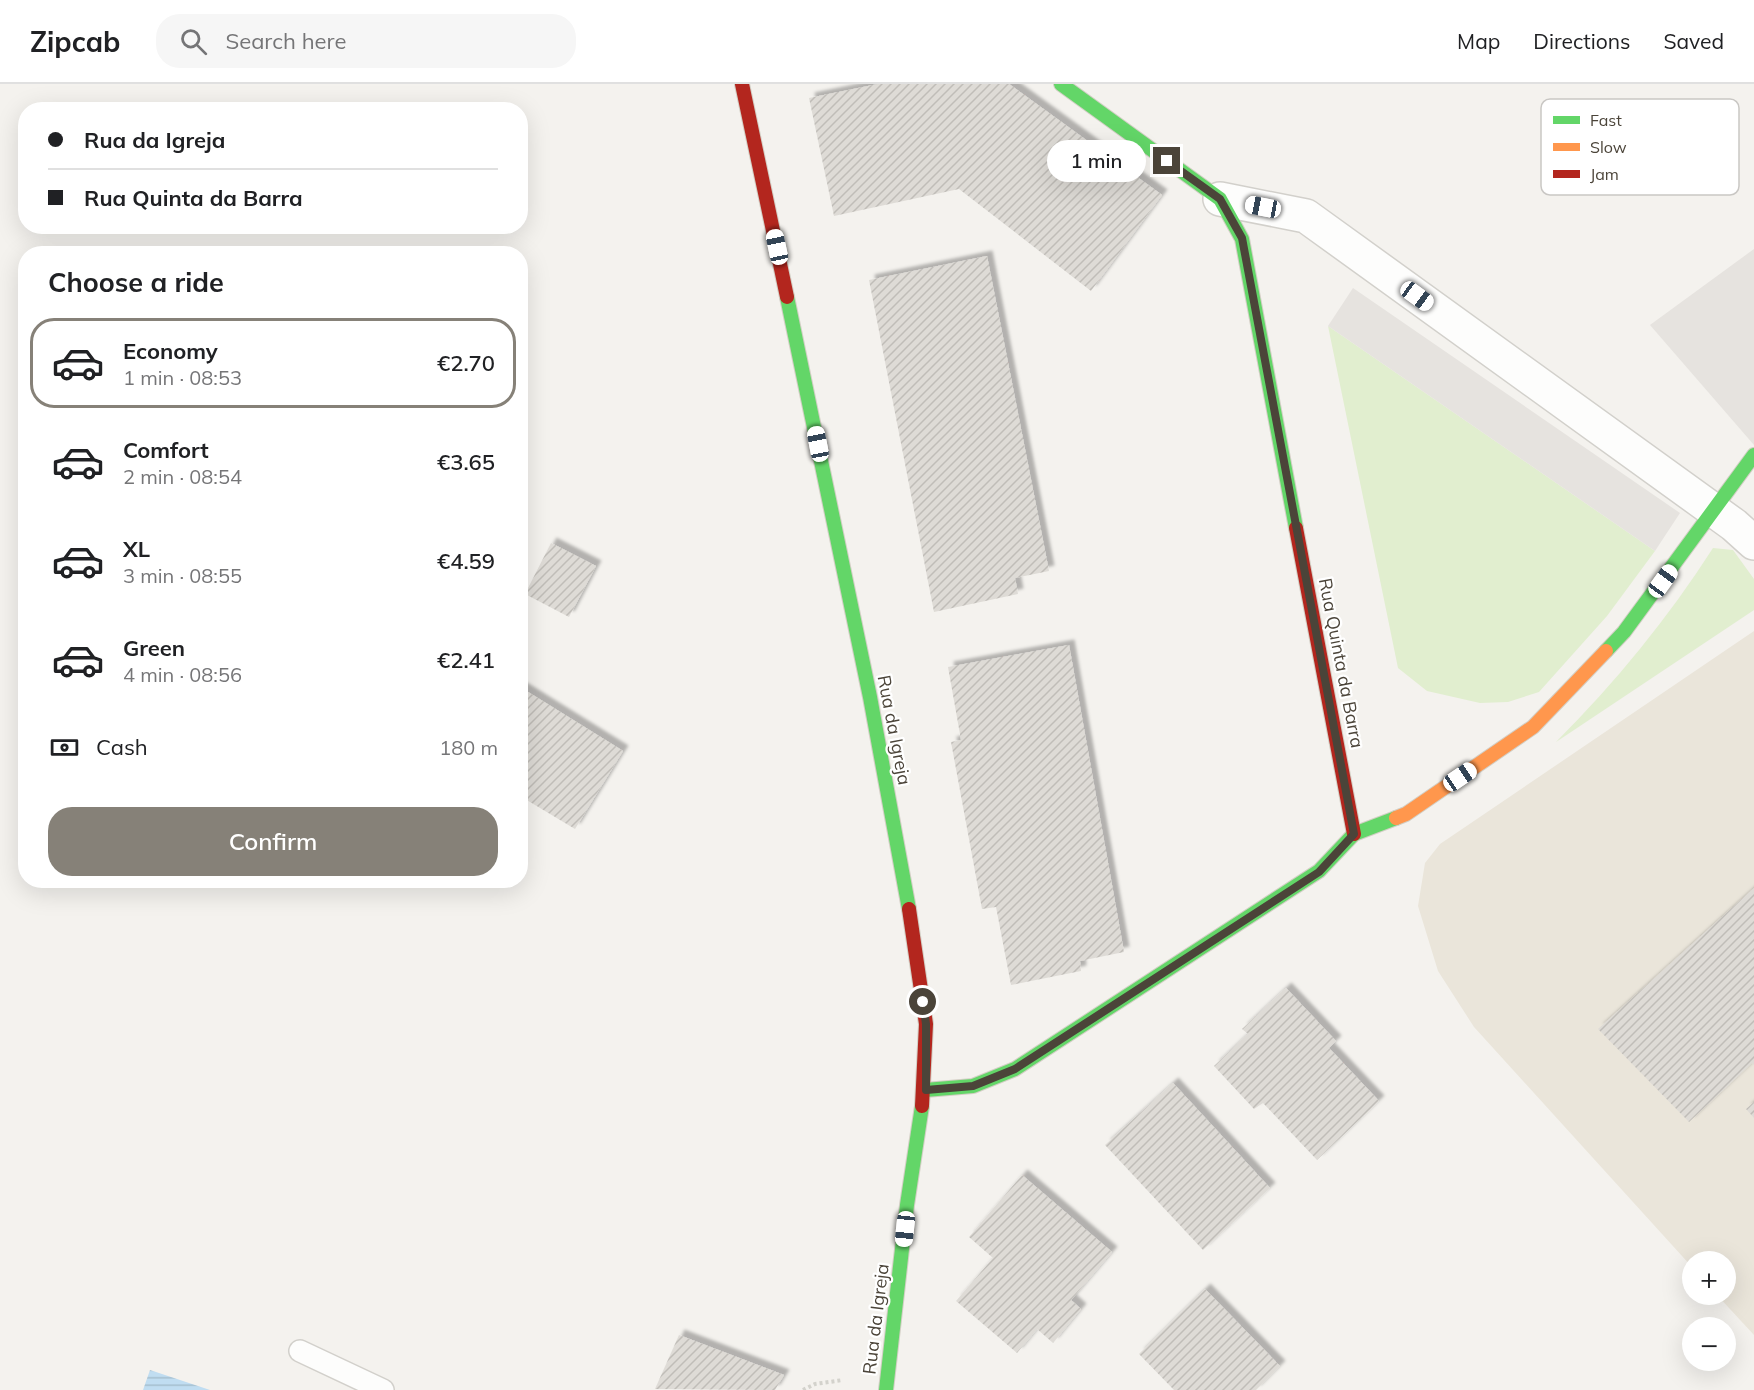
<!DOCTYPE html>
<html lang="en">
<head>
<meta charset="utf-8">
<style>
	:root { --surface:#fff; --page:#f6f6f6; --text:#202124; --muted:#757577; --line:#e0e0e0; --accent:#868178 }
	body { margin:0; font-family:Mulish,sans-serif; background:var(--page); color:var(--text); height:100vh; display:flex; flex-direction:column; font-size:22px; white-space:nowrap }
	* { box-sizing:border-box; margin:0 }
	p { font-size:20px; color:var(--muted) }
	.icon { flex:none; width:33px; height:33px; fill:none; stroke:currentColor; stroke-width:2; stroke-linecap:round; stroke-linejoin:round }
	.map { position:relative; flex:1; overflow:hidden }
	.panel { position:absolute; left:18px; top:162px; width:510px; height:642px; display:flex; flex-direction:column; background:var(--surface); border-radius:24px; box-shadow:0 6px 24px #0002 }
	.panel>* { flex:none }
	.top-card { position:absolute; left:18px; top:18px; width:510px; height:132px; border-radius:24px; box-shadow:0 6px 24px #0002; display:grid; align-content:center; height:132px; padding:0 30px; background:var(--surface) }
	.controls { position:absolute; left:1682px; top:1167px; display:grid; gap:12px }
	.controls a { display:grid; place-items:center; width:54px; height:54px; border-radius:50%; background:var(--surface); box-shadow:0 6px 24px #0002; font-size:30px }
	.end { position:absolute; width:27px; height:27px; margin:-14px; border:8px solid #4b4439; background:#fff; box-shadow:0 0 0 3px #fff }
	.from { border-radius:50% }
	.bubble { position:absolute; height:42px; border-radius:21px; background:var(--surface); box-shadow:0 6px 24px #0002; font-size:20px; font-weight:600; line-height:42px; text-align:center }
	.car { position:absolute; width:18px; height:36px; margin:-18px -9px; border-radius:8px; box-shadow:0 0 4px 2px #0007; background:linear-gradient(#fff 24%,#345 0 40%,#fff 0 76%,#345 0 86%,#fff 0) }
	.top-card b { display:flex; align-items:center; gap:21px; height:57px; font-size:22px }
	.top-card b+b { border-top:2px solid var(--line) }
	.top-card i { width:15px; height:15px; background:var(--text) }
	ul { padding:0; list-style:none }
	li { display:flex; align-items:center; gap:18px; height:90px; margin:0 12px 9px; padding:0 18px; border:3px solid transparent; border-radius:24px }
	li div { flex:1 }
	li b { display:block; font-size:22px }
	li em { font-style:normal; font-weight:600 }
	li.on { border-color:var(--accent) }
	li>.icon { width:54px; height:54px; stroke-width:1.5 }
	h2 { padding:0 30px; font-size:27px; line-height:72px }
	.pay { display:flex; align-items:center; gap:15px; height:66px; padding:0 30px; font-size:22px }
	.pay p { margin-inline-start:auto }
	.button { display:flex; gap:12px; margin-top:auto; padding:12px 30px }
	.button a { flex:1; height:69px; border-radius:24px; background:var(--accent); color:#fff; font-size:24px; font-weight:600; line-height:69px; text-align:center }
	header { display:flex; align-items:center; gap:36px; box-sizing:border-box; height:84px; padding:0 30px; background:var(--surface); border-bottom:2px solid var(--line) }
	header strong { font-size:28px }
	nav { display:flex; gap:33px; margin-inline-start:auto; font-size:21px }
	.search { width:420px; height:54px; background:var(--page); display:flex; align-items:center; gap:15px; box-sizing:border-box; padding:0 21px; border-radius:24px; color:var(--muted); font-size:22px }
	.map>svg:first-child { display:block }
	.education { fill:#eae5da }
	.grass { fill:#e1eecf }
	.parking { fill:#e6e3df }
	.water { fill:url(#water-rules) }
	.building { fill:url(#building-hatch); filter:url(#shadow) }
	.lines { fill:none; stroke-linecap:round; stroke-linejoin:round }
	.lane-casing { stroke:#d2d0cb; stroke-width:24 }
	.street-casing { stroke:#d2d0cb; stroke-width:36 }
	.fast-casing { stroke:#d3cfc5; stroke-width:16 }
	.slow-casing { stroke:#d3cfc5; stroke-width:16 }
	.jam-casing { stroke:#d3cfc5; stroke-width:16 }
	.path { stroke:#d3d2cc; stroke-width:4; stroke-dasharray:3 3; stroke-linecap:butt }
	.lane { stroke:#fdfdfc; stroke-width:21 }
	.street { stroke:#fdfdfc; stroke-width:33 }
	.fast { stroke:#63d668; stroke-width:14 }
	.slow { stroke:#ff974d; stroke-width:14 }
	.jam { stroke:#b3261e; stroke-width:14 }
	.route { stroke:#4b4439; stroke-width:8 }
	.labels { text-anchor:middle; stroke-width:4.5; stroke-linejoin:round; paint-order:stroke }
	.street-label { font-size:18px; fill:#4b4439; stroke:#fff }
	.key { fill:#fff; stroke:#c9c7c4; stroke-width:1.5 }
	.key-label { font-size:16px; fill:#4b4439 }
</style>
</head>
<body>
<header>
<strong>Zipcab</strong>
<div class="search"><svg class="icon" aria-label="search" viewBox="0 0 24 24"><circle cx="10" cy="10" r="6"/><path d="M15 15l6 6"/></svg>Search here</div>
<nav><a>Map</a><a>Directions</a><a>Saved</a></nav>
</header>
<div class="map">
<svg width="1754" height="1306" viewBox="0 0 1754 1306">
	<defs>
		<pattern id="water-rules" width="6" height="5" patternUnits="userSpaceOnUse" patternTransform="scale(1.5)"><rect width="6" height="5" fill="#c0ddf1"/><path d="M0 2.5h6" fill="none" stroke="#a6bfcf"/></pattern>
		<pattern id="building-hatch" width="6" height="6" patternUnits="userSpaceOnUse" patternTransform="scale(1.5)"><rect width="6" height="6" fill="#dedbd6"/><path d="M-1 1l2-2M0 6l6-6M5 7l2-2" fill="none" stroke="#c0bdb8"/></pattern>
		<filter id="shadow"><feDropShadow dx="5.5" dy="-5.5" stdDeviation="1.5" flood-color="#0004"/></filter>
	</defs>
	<rect width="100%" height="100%" fill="#f4f2ee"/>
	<polygon class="education" points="1754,547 1754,1251 1717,1211 1725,1210 1725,1178 1692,1178 1692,1183 1474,943 1438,887 1418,822 1425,779 1440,760"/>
	<g class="grass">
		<polygon points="1328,242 1655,467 1607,532 1539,608 1508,618 1480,619 1427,607 1398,584"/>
		<path d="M1713 464 1733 466 1754 495V526L1556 658C1616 598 1668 534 1713 464Z"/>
	</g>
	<g class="parking">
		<polygon points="1754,165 1754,361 1650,241"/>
		<polygon points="1353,204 1680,429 1655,467 1328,242"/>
	</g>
	<polygon class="water" points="150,1286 210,1306 143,1306"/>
	<g class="building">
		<polygon points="878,0 1009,0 1162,111 1091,207 959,105 834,132 809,14"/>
		<polygon points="987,172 1049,487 1015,494 1018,510 934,528 869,196"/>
		<polygon points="551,459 596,482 569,533 525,510"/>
		<polygon points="1069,561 1124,868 1080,877 1081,887 1011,901 996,823 982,825 951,658 961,656 948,583"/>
		<polygon points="520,603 623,667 575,745 520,712"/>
		<polygon points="1754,804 1754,981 1752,979 1689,1038 1598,945"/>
		<polygon points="1286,904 1336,957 1329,964 1379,1017 1317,1076 1263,1019 1254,1025 1214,982 1248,950 1242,945"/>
		<polygon points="1173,999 1270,1104 1203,1166 1105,1061"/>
		<polygon points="1754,1018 1754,1034 1746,1025"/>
		<polygon points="1022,1091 1112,1168 1071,1216 1081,1225 1053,1259 1037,1245 1017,1269 956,1217 993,1174 969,1153"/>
		<polygon points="1205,1205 1280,1282 1256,1306 1174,1306 1139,1270"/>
		<polygon points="679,1251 784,1291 775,1306 655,1305"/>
	</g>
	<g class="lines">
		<defs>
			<polyline id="lane" points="300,1267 383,1306"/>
			<polyline id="street" points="1220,115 1306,132 1734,441 1754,459"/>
			<g id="fast">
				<polyline points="1061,0 1220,115 1242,155 1296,444"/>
				<polyline points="787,213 870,613 909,825"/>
				<polyline points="1606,567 1624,548 1754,371"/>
				<polyline points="925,1006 973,1002 1015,985 1319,787 1354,750 1396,734"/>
				<polyline points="886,1306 907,1121 922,1022"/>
			</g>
			<polyline id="slow" points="1396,734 1406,730 1533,643 1606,567"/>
			<g id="jam">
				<polyline points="742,0 787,213"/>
				<polyline points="1296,444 1354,750"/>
				<polyline points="909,825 926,940 922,1022"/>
			</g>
		</defs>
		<use href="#lane" class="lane-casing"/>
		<use href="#street" class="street-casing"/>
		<use href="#fast" class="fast-casing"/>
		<use href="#slow" class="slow-casing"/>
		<use href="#jam" class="jam-casing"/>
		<polyline class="path" points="803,1306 815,1300 843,1296"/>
		<use href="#lane" class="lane"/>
		<use href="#street" class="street"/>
		<use href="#fast" class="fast"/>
		<use href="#slow" class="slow"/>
		<use href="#jam" class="jam"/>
	</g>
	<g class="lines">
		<polyline class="route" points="923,918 926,940 926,1006 973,1002 1015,985 1319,788 1354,750 1242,154 1220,115 1167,77"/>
	</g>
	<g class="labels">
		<g class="street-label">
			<text transform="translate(1341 579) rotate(79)" y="6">Rua Quinta da Barra</text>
			<text transform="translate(894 646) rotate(79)" y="6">Rua da Igreja</text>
			<text transform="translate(876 1235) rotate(-83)" y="6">Rua da Igreja</text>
		</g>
	</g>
	<rect x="1541" y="15" width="198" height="96" rx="9" class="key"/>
	<rect x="1553" y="32" width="27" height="8" fill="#63d668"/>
	<rect x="1553" y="59" width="27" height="8" fill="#ff974d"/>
	<rect x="1553" y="86" width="27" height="8" fill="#b3261e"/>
	<g class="key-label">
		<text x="1590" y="42">Fast</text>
		<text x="1590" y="69">Slow</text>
		<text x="1590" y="96">Jam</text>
	</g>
</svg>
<div class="controls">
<a>+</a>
<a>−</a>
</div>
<i class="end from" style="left:923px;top:918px"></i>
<i class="end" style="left:1167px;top:77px"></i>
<div class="bubble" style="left:1047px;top:56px;width:99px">1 min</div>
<i class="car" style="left:1263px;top:123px;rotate:281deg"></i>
<i class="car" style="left:777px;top:163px;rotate:348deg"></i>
<i class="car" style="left:1417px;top:212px;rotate:126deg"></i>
<i class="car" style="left:818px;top:360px;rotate:349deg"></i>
<i class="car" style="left:1663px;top:497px;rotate:36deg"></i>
<i class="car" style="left:1460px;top:693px;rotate:56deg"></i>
<i class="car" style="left:905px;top:1145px;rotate:186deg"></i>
<div class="top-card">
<b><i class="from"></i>Rua da Igreja</b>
<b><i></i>Rua Quinta da Barra</b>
</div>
<section class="panel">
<h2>Choose a ride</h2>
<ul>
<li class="on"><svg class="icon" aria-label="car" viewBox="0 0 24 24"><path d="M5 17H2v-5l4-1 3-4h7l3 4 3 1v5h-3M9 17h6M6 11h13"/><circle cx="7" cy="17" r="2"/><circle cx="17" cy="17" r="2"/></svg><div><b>Economy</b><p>1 min · 08:53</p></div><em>€2.70</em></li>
<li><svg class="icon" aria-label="car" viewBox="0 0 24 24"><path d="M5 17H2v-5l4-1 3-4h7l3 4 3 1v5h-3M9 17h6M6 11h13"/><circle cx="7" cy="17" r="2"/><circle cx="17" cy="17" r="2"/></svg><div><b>Comfort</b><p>2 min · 08:54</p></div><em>€3.65</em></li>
<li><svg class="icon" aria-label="car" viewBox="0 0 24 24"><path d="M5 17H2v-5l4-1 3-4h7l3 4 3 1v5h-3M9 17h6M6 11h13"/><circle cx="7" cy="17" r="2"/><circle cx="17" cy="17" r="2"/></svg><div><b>XL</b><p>3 min · 08:55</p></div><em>€4.59</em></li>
<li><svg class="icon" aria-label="car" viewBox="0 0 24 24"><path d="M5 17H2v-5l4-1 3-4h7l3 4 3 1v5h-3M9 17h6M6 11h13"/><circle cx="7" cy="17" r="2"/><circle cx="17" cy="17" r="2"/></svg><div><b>Green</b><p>4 min · 08:56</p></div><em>€2.41</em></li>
</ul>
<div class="pay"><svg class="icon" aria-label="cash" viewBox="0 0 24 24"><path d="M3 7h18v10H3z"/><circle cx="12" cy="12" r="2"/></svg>Cash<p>180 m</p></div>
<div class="button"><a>Confirm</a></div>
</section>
</div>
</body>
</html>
